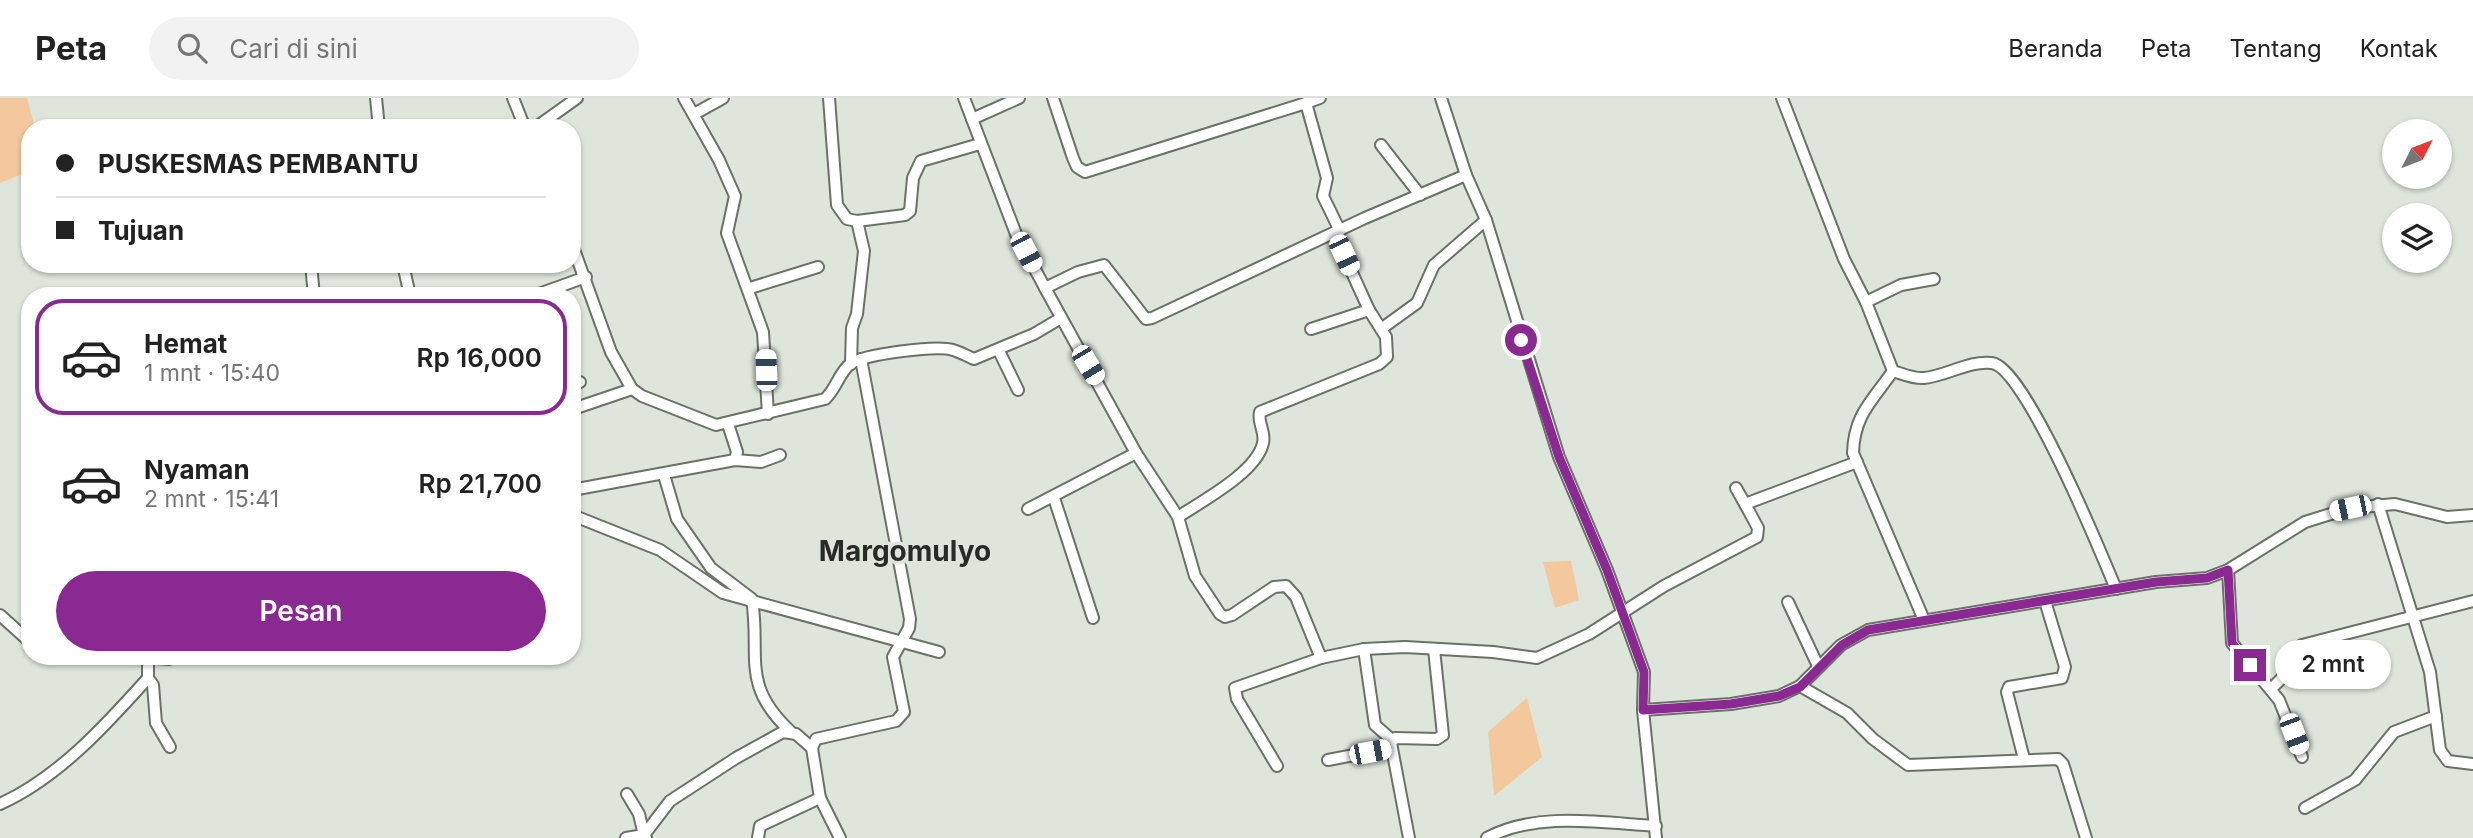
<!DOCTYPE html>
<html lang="id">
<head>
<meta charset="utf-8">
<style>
	:root { --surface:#fff; --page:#f2f2f2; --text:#222; --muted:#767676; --line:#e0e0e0; --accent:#8a2992 }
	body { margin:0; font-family:Inter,sans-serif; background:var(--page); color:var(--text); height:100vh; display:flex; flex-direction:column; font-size:26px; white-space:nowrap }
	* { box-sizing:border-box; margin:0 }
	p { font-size:23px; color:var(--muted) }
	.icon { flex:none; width:38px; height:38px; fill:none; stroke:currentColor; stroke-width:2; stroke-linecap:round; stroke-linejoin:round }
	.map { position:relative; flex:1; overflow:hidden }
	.details { position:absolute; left:21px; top:189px; width:560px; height:378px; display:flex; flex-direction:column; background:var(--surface); border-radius:28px; box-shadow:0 2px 5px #0004 }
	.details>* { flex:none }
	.banner { position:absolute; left:21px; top:21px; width:560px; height:154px; border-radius:28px; box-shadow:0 2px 5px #0004; display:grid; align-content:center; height:154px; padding:0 35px; background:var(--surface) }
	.needle { width:46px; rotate:48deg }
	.tools { position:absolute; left:2382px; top:21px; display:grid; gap:14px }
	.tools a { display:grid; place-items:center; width:70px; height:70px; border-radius:50%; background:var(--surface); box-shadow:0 2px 5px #0004; font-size:35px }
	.end { position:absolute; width:32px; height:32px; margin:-16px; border:9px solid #8a2992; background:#fff; box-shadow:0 0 0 4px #fff }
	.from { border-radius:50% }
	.bubble { position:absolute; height:49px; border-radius:24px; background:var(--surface); box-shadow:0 2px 5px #0004; font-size:23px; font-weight:600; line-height:49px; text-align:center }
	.car { position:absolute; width:21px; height:42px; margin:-21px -10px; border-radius:9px; box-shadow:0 0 5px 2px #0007; background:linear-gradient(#fff 24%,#345 0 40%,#fff 0 76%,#345 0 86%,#fff 0) }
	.banner b { display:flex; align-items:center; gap:24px; height:66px; font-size:26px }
	.banner b+b { border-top:2px solid var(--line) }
	.banner i { width:18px; height:18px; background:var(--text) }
	ul { padding:12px 0 0; list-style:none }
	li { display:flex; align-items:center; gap:21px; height:116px; margin:0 14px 10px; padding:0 21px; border:4px solid transparent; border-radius:28px }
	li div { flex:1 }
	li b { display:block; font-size:26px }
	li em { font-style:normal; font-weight:600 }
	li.on { border-color:var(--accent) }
	li>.icon { width:63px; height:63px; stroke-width:1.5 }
	.button { display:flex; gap:14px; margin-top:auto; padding:14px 35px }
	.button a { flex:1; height:80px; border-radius:42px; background:var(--accent); color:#fff; font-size:28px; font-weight:600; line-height:80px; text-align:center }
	header { display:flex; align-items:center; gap:42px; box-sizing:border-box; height:98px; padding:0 35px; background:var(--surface); border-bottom:2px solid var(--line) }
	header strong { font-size:33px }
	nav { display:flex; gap:38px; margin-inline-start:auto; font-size:24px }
	.search { width:490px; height:63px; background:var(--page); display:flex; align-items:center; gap:18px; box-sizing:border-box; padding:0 24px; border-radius:38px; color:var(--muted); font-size:26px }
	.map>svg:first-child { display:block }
	.green { fill:#f4c89d }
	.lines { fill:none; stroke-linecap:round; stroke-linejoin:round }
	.street-casing { stroke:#6b7168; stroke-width:14 }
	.street { stroke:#fff; stroke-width:10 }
	.route { stroke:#8a2992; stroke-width:9 }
	.labels { text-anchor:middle; stroke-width:7; stroke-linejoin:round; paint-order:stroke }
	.quarter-label { font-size:28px; font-weight:bold; fill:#282a27; stroke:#dee5da }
</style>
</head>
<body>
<header>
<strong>Peta</strong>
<div class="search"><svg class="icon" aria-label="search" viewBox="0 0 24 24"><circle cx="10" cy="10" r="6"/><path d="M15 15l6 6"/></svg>Cari di sini</div>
<nav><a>Beranda</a><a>Peta</a><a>Tentang</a><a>Kontak</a></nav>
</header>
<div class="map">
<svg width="2473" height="740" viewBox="0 0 2473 740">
	<rect width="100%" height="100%" fill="#dee5da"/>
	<g class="green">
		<polygon points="0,0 27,0 35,30 30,30 30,73 0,85"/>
		<polygon points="1571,463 1579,502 1555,510 1543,464"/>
		<polygon points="1527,600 1542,659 1494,698 1488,634"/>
	</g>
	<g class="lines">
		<defs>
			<g id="street">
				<polyline points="376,0 379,30"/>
				<polyline points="513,0 525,30"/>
				<polyline points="684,0 719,62 735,98 727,135 763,234 768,316"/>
				<polyline points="829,0 837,107 847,121 857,123 905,117 910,113 913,80 921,63 980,46"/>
				<polyline points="964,0 1016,136 1045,190"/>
				<polyline points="1053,0 1073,60 1077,69 1085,74 1306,5 1327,80 1323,98 1340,133"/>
				<polyline points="1441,0 1466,77 1486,122 1559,359 1607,472 1644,574 1643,612 1656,740"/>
				<path d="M1782 0 1844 161 1866 204 1893 273C1903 276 1914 281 1924 280 1946 278 1970 262 1992 265 2025 269 2101 455 2116 491"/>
				<polyline points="1306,5 1320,0"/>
				<polyline points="694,16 723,0"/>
				<polyline points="972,21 1019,0"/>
				<polyline points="535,30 577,0"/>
				<polyline points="1381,47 1420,97"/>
				<polyline points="1466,77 1365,120 1152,220 1146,221 1142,216 1104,167 1078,174 1045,190 1136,355 1178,419 1195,478 1220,516 1225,519 1232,517 1274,489 1286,488 1296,499 1321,560 1364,551 1405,549 1493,554 1537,560 1589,536 1664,488 1757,439 1758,430 1745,406 1857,364"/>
				<path d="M572 146 611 254 632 291 642 298 716 327 825 301C836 291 839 275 850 266 864 256 937 247 953 252 960 254 967 258 974 261L1034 236 1061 220"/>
				<polyline points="311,166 314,198"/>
				<polyline points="403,166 410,198"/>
				<polyline points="750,190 818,169"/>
				<polyline points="533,198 586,179"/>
				<polyline points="1866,204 1901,187 1934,181"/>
				<polyline points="1311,231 1369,212"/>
				<polyline points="1381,231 1417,205 1434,167 1486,122"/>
				<polyline points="999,253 1018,292"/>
				<polyline points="851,266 852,230 857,216 864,153 857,123"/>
				<path d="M1893 273C1872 303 1854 317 1853 355L1924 522"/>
				<polyline points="572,287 580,284"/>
				<polyline points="576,310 632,291"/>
				<polyline points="728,326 737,354 735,362"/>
				<path d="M664 377 677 421 711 470 752 501C761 559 740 586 790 633"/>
				<polyline points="1736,390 1745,406"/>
				<polyline points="572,392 735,362 761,364 780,357"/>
				<polyline points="1054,400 1093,520"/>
				<polyline points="2378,406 2430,574 2440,652 2448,663 2473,666"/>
				<polyline points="1028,411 1136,355"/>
				<polyline points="572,417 660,452 723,495 939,554"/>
				<path d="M1178 419C1202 403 1257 374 1263 345 1266 334 1257 325 1260 314L1379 266 1387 259 1386 239 1369 212 1334 135"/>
				<polyline points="2228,472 2232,545 2279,602 2302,659"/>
				<polyline points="1788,504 1818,568"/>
				<polyline points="0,517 30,544"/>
				<polyline points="1364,551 1375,627 1392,642"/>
				<polyline points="131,558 169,561 174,558"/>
				<polyline points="148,580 153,587 156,625 170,649"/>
				<polyline points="1800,588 1847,615 1873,641 1908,667 2058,661 2063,666 2086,740"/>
				<path d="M2272 590C2279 583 2287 576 2291 567 2295 558 2292 553 2302 547L2473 503"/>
				<polyline points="1643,612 1731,606 1779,598 1800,588 1841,547 1868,532 2156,484 2207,480 2228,472 2305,424 2350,410 2395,406 2447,419 2473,417"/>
				<polyline points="2024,661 2007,594 2009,589 2062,580 2065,569 2045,503"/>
				<polyline points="1328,662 1391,650"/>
				<polyline points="1277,668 1237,601 1235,590 1321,560"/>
				<polyline points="627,696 639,716 644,737"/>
				<polyline points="820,700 840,740"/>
				<path d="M0 706C58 680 106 627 148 580V561"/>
				<polyline points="2305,710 2355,682 2394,634 2436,618"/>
				<polyline points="644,737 670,703 736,660 783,634 796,636 812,650"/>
				<polyline points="626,740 644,737 646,740"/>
				<polyline points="758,740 760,728 820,700 812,650 816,641 896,623 904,614 893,559 909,530 910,521 861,261"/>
				<polyline points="1409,740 1391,645 1395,640 1437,641 1443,637 1434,551"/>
				<path d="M1487 740C1536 713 1603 725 1656 728"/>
			</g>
		</defs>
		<use href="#street" class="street-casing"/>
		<use href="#street" class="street"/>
	</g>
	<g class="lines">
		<polyline class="route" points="1521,242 1559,359 1607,472 1644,574 1643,612 1731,606 1779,598 1800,589 1842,547 1868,532 2156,484 2207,480 2228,472 2232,545 2250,567"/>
	</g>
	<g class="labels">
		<g class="quarter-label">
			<text x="905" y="463">Margomulyo</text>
		</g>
	</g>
</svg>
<div class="tools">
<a><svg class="needle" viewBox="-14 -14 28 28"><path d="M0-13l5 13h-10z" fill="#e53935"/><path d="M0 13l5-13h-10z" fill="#767676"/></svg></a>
<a><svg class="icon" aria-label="layers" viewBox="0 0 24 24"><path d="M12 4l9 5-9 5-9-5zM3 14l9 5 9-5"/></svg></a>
</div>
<i class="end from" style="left:1521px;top:242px"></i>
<i class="end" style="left:2250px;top:567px"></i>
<div class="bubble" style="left:2275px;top:542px;width:116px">2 mnt</div>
<i class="car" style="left:1026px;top:154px;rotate:152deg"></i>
<i class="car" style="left:1344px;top:157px;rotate:155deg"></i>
<i class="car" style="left:1088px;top:267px;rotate:149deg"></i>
<i class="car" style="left:766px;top:272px;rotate:358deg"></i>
<i class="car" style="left:2350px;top:410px;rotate:258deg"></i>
<i class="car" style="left:2294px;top:636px;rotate:159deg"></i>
<i class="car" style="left:1370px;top:654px;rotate:79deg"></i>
<div class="banner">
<b><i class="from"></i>PUSKESMAS PEMBANTU</b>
<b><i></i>Tujuan</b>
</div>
<section class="details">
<ul>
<li class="on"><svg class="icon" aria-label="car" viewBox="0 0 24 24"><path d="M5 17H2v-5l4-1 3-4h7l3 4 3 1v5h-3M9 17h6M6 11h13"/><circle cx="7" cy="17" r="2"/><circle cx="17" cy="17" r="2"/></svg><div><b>Hemat</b><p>1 mnt · 15:40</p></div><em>Rp 16,000</em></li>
<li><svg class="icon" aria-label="car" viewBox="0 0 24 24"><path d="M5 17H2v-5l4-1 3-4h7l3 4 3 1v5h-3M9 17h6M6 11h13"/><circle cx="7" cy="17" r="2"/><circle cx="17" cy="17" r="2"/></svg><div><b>Nyaman</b><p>2 mnt · 15:41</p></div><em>Rp 21,700</em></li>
</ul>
<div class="button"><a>Pesan</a></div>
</section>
</div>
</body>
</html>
